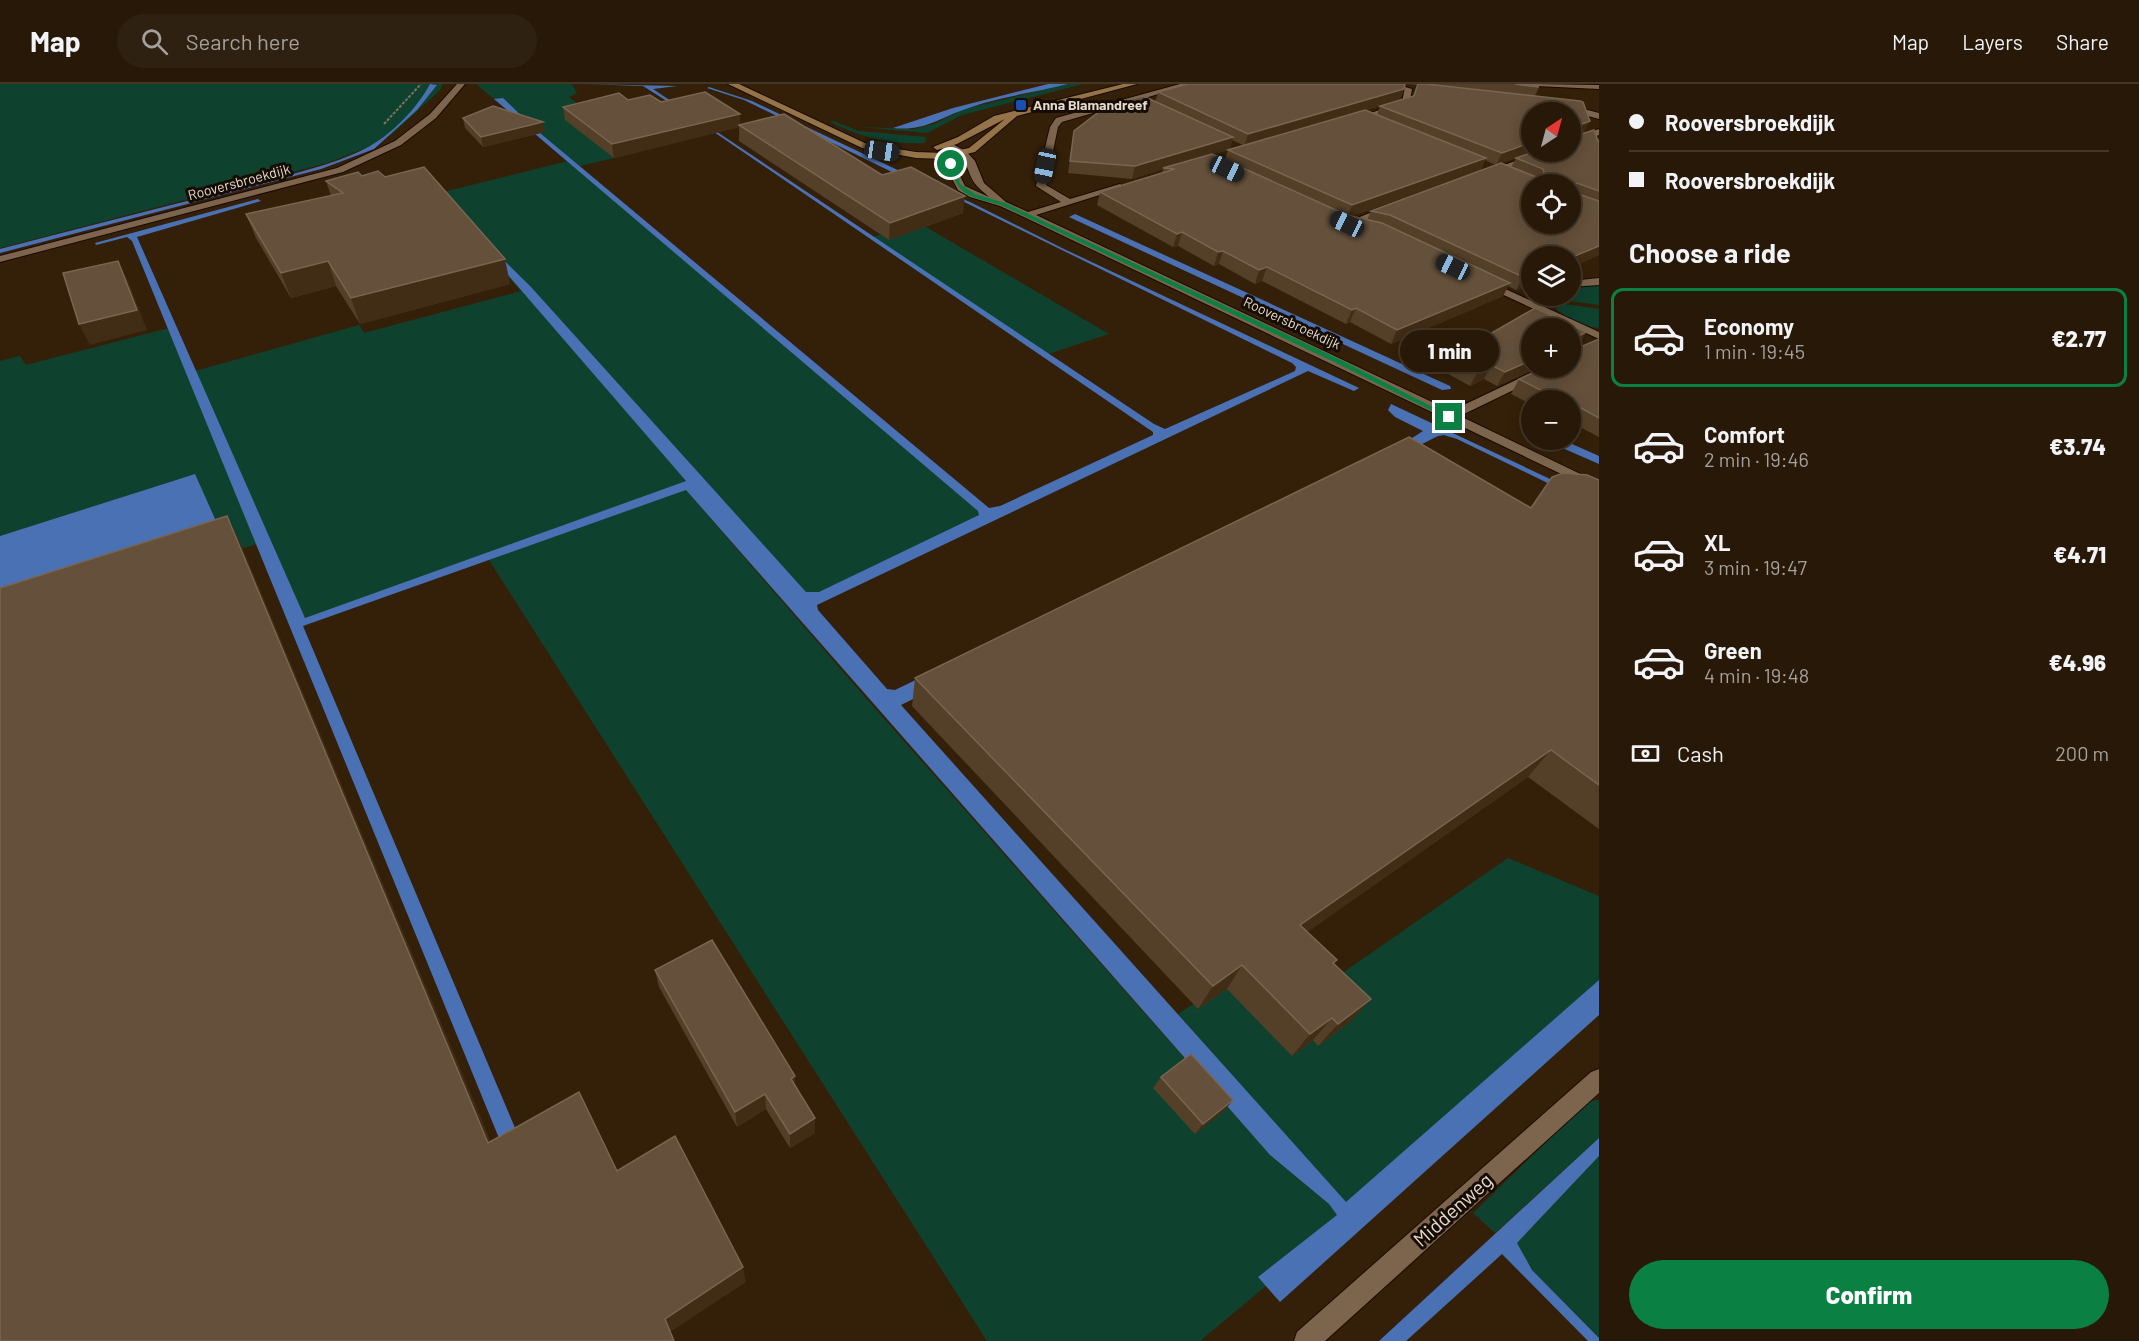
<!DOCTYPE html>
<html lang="en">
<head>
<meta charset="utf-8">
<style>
	:root { --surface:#271807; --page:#2f2111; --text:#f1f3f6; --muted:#a4a09b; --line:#433728; --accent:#0b8043 }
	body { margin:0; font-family:Barlow,sans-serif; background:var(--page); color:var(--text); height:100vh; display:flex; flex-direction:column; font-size:22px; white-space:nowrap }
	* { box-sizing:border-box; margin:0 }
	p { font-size:20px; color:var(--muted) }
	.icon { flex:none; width:33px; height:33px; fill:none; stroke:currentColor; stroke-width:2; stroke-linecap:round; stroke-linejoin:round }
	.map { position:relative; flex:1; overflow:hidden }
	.panel { display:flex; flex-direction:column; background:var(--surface); width:540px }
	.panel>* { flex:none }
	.hud { display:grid; align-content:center; height:132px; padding:0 30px; background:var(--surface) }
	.needle { width:39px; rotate:36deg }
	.fabs { position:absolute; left:1521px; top:18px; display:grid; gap:12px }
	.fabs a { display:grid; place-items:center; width:60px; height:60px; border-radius:50%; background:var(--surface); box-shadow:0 3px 15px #0003,0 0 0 2px var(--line); font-size:30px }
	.end { position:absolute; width:27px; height:27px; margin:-14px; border:8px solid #0b8043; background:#fff; box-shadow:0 0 0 3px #fff }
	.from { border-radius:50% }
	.bubble { position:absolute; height:42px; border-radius:21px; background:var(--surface); box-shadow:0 3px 15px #0003,0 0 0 2px var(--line); font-size:20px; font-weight:800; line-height:42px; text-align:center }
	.car { position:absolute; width:18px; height:36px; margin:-18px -9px; border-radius:8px; box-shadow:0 0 4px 2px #0007; background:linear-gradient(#222 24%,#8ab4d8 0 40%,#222 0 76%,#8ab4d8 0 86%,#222 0) }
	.hud b { display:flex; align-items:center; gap:21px; height:57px; font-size:22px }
	.hud b+b { border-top:2px solid var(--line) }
	.hud i { width:15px; height:15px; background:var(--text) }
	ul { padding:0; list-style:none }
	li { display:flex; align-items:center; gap:18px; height:99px; margin:0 12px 9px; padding:0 18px; border:3px solid transparent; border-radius:12px }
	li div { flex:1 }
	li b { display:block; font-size:22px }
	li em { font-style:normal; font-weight:800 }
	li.active { border-color:var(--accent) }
	li>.icon { width:54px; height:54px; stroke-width:1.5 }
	h2 { padding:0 30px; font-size:27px; line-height:72px }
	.pay { display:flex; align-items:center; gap:15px; height:66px; padding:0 30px; font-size:22px }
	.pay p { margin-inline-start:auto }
	.action { display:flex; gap:12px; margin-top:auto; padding:12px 30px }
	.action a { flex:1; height:69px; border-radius:36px; background:var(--accent); color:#fff; font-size:24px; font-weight:800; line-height:69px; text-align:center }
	header { display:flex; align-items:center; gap:36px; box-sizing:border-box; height:84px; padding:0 30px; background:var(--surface); border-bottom:2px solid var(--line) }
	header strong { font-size:28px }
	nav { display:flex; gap:33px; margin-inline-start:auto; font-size:21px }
	.search { width:420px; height:54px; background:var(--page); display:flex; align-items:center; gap:15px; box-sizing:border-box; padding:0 21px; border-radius:33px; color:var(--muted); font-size:22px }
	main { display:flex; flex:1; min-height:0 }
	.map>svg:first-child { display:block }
	.green { fill:#0f422e }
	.water { fill:#4a71b4 }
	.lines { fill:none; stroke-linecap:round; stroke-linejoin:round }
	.minor-casing { stroke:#1b0900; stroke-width:2 }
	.secondary-casing { stroke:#1b0900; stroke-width:2 }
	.path { stroke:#82715e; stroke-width:2; stroke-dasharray:3 1.5; stroke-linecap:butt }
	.minor { fill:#7d654d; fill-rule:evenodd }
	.secondary { fill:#947348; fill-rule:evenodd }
	.wall { fill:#544029; fill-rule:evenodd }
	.shaded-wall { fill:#412c15 }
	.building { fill:#64503b; stroke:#786652; stroke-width:1.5; fill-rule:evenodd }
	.route { fill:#0b8043 }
	.transit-dot { fill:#1a4fb4; stroke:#150c04; stroke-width:2 }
	.labels { text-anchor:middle; stroke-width:6; stroke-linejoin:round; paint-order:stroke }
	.far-poi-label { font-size:14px; font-weight:bold; fill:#e6d9cc; stroke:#150c04; text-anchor:start }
	.far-street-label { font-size:14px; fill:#e6d9cc; stroke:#150c04 }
	.near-street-label { font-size:20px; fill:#e6d9cc; stroke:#150c04 }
</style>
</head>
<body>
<header>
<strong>Map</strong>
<div class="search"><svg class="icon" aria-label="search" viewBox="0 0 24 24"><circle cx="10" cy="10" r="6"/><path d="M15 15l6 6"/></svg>Search here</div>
<nav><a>Map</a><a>Layers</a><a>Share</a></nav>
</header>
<main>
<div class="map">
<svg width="1599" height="1257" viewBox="0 0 1599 1257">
	<rect width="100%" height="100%" fill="#342009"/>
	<g class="green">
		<polygon points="0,0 443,0 440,6 392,50 371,62 327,79 0,164"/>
		<polygon points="476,0 572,0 577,9 569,13 612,49 628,69 627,71 576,83 987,431 807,515 594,288 686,397 305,534 260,459 0,545 0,518 195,390 0,452 0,277 20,272 26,281 169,244 188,289 359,241 364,249 521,207 435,110 568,77"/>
		<polygon points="1068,0 1083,0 962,31 927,49 861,43 914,45 934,40 964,25"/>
		<path d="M833 37 859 47 926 53 925 59C891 61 860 53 830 38Z"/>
		<polygon points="919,139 1109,250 1042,272 869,154"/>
		<path d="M1599 199V221L1563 216 1561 212H1570L1571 207C1582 201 1590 203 1599 199Z"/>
		<path d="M1552 218 1599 225V244C1583 242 1559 233 1552 218Z"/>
		<polygon points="686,406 865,613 1270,1071 1329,1120 1338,1131 1258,1193 1266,1202 1200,1257 987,1257 489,476"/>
		<polygon points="1508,774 1599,812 1599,902 1347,1120 1178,930 1221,902 1338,892"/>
		<polygon points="1599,1016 1599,1054 1495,1149 1473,1129 1589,1017"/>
		<polygon points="1599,1072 1599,1254 1532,1186 1517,1159"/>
	</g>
	<g class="water">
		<path d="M430 0 437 1 417 26 374 65 321 85 0 169V165C77 145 154 125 231 106 271 95 335 82 370 62 394 48 417 24 430 0Z"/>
		<polygon points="582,0 677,2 653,5 1154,340 1165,345 1295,287 1296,283 1292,279 954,113 957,112 972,119 1064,165 1359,304 1354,307 1308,287 817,521 818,526 887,605 895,606 1406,358 1423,347 1395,333 1388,326 1391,320 1599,418 1599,424 1457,355 1444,351 1438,352 901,621 1346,1118 1599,896 1599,931 1280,1218 1258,1193 1337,1131 1329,1120 1270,1071 686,406 303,542 605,1257 582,1257 132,157 127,153 96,161 95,159 258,115 261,117 137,153 305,534 686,397 445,118 531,203 806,508 819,508 979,431 978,427 494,15 503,14 534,44 989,424 1000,422 1153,351 1153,348 692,33 643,2"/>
		<path d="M1048 0H1068C1034 9 996 13 963 26 935 36 925 47 893 44L953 24Z"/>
		<polygon points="709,3 752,17 925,99 931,107 744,16 707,4"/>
		<polygon points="1075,130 1450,302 1451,305 1442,306 1069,133"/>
		<polygon points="1544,356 1563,356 1599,372 1599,380"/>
		<polygon points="195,390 220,446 0,518 0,452"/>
		<polygon points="1599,1054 1599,1072 1517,1159 1532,1186 1599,1254 1599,1257 1588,1257 1502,1170 1406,1257 1379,1257"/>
	</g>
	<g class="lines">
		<defs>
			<g id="minor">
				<polygon points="457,0 465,0 436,34 401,61 343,88 0,178 0,172 337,84 395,57 430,30"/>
				<path d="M1180 0H1193L1062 38 1058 43 1046 101 1070 115 1120 100 1125 103 1036 131 1451 327 1541 284H1555L1553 287 1460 332 1599 399V408L1024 133 1000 122 970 113 958 106 940 72 944 61 948 58 966 67 975 77 984 99 1006 118 1028 128 1061 118 1036 102 1050 43 1056 34ZM951 66C971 77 965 88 977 102 980 106 985 109 989 113L965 102 950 72Z"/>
				<polygon points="1533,0 1599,1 1599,5 1537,2"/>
				<polygon points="1405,3 1412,5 1409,21 1358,38 1351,36 1402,18"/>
				<polygon points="1565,20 1599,29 1599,35 1562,25 1561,23"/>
				<polygon points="1599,45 1599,51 1570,62 1570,56"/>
				<polygon points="1539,68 1550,68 1491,91 1483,89"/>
				<polygon points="1390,121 1393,122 1393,126 1351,142 1342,140"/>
				<polygon points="1599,194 1599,201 1570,203 1570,197"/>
				<polygon points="1486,196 1599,248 1599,255 1482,201 1482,197"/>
				<polygon points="1599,985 1599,1009 1325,1257 1294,1257 1297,1248 1591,988"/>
			</g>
			<polygon id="secondary" points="728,0 739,0 867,60 916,68 945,69 969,64 1005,35 957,60 937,66 933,63 958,53 994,32 1123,0 1137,0 1017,32 975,68 945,75 916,74 862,64"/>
		</defs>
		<use href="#minor" class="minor-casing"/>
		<use href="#secondary" class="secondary-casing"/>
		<polyline class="path" points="384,40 421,0"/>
		<use href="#minor" class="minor"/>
		<use href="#secondary" class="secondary"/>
	</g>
	<g class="wall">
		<path d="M1407 0H1532L1539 3 1535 12 1584 48 1575 52 1599 56V171L1570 184V172H1532V200L1516 206 1508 202 1503 212 1391 260 1350 238 1346 240 1262 197 1255 200 1219 180 1214 182 1178 162 1173 163 1097 121 1100 108 1162 89 1163 85 1132 95 1068 89 1074 47 1155 18 1158 8 1404 5 1400 16 1413 12 1417 1ZM1380 22 1377 31 1366 26ZM1532 28 1570 68H1532ZM1232 56 1243 61 1230 65ZM1228 66 1225 76 1213 70ZM1524 71 1516 74 1511 83 1371 127 1367 136 1352 132 1481 86 1485 76 1496 81Z"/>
		<polygon points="628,16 661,18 740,30 740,41 882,91 963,129 889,156 739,57 739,43 614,74 565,36 563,23"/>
		<polygon points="463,34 545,48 483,63 465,44"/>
		<polygon points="326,97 510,200 360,240 336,202 291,214 256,154 246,130 331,112"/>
		<polygon points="1535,224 1586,248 1578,262 1578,264 1599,255 1599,353 1572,339 1570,340 1570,316 1532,316 1532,321 1511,310 1519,295 1544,284 1570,284 1570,244 1532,244 1532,284 1537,284 1497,302 1484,295 1470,302 1443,287 1450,273"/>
		<polygon points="1599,396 1599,745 1528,693 1307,848 1337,876 1334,880 1350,938 1318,962 1313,956 1292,972 1227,905 1198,925 912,622 915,594 1531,424"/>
		<polygon points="655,886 795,992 795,1002 815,1049 790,1064 766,1025 737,1043 659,903"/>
		<polygon points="1161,993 1233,1016 1224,1027 1195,1050 1153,1004"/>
	</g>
	<g class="shaded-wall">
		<polygon points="1404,5 1400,16 1244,62 1248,50"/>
		<polygon points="740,30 740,42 739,41 739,43 614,74 612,60"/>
		<polygon points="1590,37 1584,48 1570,54 1574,43"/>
		<polygon points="543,38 545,48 483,63 481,53"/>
		<polygon points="1233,53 1230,66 1166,84 1163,84 1163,85 1132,95 1135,82"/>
		<polygon points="1532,58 1532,68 1534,68 1496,81 1502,69"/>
		<polygon points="1486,74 1481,86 1347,134 1352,121"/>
		<polygon points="965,112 963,129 889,156 890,139"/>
		<polygon points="1182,148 1178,162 1173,163 1177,150"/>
		<polygon points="1599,162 1599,171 1570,184 1570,174"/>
		<polygon points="1223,167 1219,180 1214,182 1218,168"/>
		<polygon points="505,175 510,200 360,240 351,214"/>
		<polygon points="118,177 128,197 147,246 90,261 79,240"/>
		<polygon points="328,177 336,202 291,214 281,189"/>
		<polygon points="1267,183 1262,197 1255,200 1259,186"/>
		<polygon points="1532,190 1532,200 1516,206 1523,193"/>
		<polygon points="1510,199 1503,212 1391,260 1397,246"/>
		<polygon points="1356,224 1350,238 1346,240 1352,226"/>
		<polygon points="1586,248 1578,262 1577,253"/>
		<polygon points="1532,276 1532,284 1537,284 1497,302 1505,288"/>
		<polygon points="1491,281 1484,295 1470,302 1478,287"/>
		<polygon points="1581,324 1572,339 1570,340 1570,338 1578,326"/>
		<polygon points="227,432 240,458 499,1077 488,1059"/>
		<polygon points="1551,666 1528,693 1283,865 1300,841"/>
		<polygon points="1242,881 1227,905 1198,925 1213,902"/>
		<polygon points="1371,915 1350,938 1318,962 1338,940"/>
		<polygon points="1332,934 1313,956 1292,972 1310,950"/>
		<polygon points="795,992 795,1008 791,995"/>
		<polygon points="765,1010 766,1025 737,1043 735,1028"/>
		<polygon points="1233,1016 1224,1027 1195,1050 1203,1040"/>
		<polygon points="815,1034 815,1049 790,1064 790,1050"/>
		<polygon points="743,1183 746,1198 670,1248 665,1235"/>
	</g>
	<g class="building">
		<polygon points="1188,0 1405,0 1404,5 1248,50 1158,8"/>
		<path d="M1418 0H1426L1580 17 1583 18 1590 37 1574 43 1575 52 1594 46 1598 57 1599 56V107L1577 99 1574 101 1575 109 1599 117V162L1570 174V172H1532V190L1523 193 1390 131 1371 127 1501 79 1539 94 1544 88 1543 85 1516 74 1533 68H1570V28H1532V58L1502 69 1380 22 1414 12ZM1532 100H1570V140H1532Z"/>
		<polygon points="1515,0 1532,0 1539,3"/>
		<polygon points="705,8 740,30 612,60 563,23 619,9 628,16 650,11 661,18"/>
		<polygon points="1143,12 1233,53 1135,82 1070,77 1074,47 1108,21"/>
		<polygon points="493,22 543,38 481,53 463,34"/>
		<polygon points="1365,26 1486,74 1352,121 1228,66"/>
		<polygon points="784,30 882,91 911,83 965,112 890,139 739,41"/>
		<polygon points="1212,70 1347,131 1382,139 1510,199 1397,246 1356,224 1352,226 1267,183 1259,186 1223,167 1218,168 1182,148 1177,150 1100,108 1175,85 1163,84"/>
		<polygon points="424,83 505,175 351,214 328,177 281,189 246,130 343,109 326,97 358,88 362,92 378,87 385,93"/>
		<polygon points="118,177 137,226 79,240 63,189"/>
		<polygon points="1535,224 1586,248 1577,253 1578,264 1599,255 1599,334 1581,324 1578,326 1570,322 1570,316 1560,316 1519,295 1544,284 1570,284 1570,244 1532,244 1532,276 1505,288 1491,281 1478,287 1450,273"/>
		<polygon points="1409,353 1531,424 1552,393 1563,389 1587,391 1599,396 1599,701 1551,666 1300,841 1337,876 1333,879 1371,915 1338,940 1332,934 1310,950 1242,881 1213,902 915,594"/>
		<polygon points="227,432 488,1059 579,1008 617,1087 675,1052 743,1183 665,1235 674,1257 0,1257 0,504"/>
		<polygon points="712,856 795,992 791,995 815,1034 790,1050 765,1010 735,1028 655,886"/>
		<polygon points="1191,970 1233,1016 1203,1040 1161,993"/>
	</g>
	<path class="route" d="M951 78 954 80 960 100 975 110 1005 119 1341 276 1452 333 1446 334 1336 279 1001 121C969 112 959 114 949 80Z"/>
	<rect class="transit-dot" x="1015" y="15" width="12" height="12" rx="3"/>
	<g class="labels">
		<g class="far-poi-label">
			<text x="1033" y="26">Anna Blamandreef</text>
		</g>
		<g class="far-street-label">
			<text transform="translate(239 98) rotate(-15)" y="5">Rooversbroekdijk</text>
			<text transform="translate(1292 239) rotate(25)" y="5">Rooversbroekdijk</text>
		</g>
		<g class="near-street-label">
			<text transform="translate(1453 1126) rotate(-42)" y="7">Middenweg</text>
		</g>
	</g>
</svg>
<div class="fabs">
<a><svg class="needle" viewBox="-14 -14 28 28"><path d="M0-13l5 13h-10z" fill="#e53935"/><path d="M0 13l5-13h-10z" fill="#a4a09b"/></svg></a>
<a><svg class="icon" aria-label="locate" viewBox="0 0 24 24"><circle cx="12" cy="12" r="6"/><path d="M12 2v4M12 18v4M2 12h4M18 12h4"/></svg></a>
<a><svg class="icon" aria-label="layers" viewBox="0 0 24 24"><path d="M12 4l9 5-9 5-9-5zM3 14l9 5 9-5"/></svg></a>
<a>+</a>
<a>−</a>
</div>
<i class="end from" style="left:951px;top:80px"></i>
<i class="end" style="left:1449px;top:333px"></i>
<div class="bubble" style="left:1400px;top:246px;width:99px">1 min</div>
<i class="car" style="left:882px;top:67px;rotate:98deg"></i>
<i class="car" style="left:1045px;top:82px;rotate:192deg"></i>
<i class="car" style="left:1227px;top:85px;rotate:115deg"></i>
<i class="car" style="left:1347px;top:140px;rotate:295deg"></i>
<i class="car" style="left:1453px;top:183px;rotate:295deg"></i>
</div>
<section class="panel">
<div class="hud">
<b><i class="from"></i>Rooversbroekdijk</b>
<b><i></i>Rooversbroekdijk</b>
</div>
<h2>Choose a ride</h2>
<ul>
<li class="active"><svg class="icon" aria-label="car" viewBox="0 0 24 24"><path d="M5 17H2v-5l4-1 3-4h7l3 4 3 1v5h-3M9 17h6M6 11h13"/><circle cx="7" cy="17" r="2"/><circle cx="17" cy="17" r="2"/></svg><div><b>Economy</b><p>1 min · 19:45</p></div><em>€2.77</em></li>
<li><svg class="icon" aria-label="car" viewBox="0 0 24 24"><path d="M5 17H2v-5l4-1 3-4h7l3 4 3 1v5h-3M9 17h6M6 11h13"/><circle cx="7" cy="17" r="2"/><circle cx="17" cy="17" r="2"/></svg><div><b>Comfort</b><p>2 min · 19:46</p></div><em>€3.74</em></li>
<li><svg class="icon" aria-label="car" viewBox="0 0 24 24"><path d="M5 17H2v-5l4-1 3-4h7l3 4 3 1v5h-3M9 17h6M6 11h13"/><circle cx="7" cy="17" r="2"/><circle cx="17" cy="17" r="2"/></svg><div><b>XL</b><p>3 min · 19:47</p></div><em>€4.71</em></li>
<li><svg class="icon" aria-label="car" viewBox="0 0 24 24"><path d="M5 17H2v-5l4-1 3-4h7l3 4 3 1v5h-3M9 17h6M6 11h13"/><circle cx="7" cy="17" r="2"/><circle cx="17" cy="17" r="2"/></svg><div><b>Green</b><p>4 min · 19:48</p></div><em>€4.96</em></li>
</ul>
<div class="pay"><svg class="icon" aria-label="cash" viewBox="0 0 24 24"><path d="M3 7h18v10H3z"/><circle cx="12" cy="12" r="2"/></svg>Cash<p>200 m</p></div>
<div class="action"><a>Confirm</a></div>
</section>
</main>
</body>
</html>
